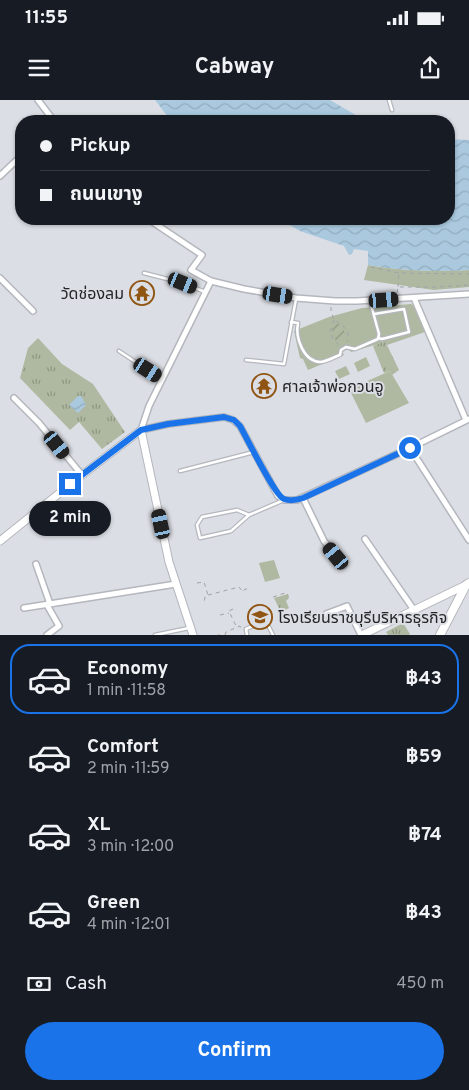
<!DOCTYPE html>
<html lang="en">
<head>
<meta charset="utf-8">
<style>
	:root { --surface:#171b24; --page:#20242c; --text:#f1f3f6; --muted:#9ea1a6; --line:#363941; --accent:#1a73e8 }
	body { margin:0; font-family:Overpass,"Noto Sans Thai",sans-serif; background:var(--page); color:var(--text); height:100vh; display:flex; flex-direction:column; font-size:19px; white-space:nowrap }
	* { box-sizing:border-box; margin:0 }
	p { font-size:16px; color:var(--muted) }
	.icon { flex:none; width:28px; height:28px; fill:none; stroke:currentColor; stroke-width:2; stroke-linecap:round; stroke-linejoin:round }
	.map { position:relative; height:535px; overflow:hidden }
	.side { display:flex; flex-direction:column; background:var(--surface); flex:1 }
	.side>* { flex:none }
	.hud { position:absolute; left:15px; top:15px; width:440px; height:110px; border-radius:20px; box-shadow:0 1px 4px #0004; display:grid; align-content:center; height:110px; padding:0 25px; background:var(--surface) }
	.end { position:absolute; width:22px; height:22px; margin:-11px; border:6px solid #1a73e8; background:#fff; box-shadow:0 0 0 2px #fff }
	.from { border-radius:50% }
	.bubble { position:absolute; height:35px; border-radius:18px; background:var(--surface); box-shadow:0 1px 4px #0004; font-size:16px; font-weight:700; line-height:35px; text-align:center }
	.car { position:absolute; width:15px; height:30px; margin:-15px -8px; border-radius:6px; box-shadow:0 0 4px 1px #0007; background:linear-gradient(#222 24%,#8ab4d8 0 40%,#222 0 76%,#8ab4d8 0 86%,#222 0) }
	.hud b { display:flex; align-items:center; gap:18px; height:48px; font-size:19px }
	.hud b+b { border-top:1px solid var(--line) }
	.hud i { width:12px; height:12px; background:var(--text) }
	ul { padding:9px 0 0; list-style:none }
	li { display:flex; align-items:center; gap:15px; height:70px; margin:0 10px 8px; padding:0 15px; border:2px solid transparent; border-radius:20px }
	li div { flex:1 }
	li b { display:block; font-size:19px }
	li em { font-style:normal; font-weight:700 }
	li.on { border-color:var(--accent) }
	li>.icon { width:45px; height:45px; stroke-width:1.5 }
	.pay { display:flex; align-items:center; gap:12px; height:55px; padding:0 25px; font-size:19px }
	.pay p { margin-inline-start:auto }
	.button { display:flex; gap:10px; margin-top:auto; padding:10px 25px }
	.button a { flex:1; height:58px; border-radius:30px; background:var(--accent); color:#fff; font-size:20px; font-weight:700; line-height:58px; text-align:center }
	.status { display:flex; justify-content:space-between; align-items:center; height:35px; padding:0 25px; background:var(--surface); direction:ltr }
	.status svg { height:14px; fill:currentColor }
	header { display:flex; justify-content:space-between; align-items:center; height:65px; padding:0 25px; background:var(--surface); font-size:22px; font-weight:700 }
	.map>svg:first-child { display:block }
	.grass { fill:url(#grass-tufts) }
	.park { fill:#afb9a1 }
	.garden { fill:url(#garden-furrows) }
	.water { fill:url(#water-waves) }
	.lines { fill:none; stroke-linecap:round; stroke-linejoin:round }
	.service-casing { stroke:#b4b7bd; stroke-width:5 }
	.minor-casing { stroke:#b4b7bd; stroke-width:8 }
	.tertiary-casing { stroke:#b4b7bd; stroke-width:9 }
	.secondary-casing { stroke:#b4b7bd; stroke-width:10 }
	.path { stroke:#a0a2a7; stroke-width:1; stroke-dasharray:4 4; stroke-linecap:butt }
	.service { stroke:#fff; stroke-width:2.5 }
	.minor { stroke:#fff; stroke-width:5 }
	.tertiary { stroke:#fff; stroke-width:7 }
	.secondary { stroke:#fff; stroke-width:8 }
	.route { stroke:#1a73e8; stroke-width:6 }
	.labels { text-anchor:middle; stroke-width:4; stroke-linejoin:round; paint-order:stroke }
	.poi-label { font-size:16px; fill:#242527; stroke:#dbdee4; text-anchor:start }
</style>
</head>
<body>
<div class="status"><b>11:55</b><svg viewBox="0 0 49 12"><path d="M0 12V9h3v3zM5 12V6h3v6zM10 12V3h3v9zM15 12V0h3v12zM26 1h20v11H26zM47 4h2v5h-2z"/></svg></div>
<header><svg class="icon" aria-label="menu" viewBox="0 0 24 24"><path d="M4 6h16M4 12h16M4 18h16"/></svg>Cabway<svg class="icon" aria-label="share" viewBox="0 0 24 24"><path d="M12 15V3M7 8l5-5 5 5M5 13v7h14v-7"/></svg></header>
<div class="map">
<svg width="469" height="535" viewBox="0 0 469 535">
	<defs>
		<pattern id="grass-tufts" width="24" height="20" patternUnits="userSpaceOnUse" patternTransform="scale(1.25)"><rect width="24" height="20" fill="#afb9a1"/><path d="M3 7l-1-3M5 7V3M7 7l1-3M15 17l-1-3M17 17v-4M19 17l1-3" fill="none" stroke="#8e9683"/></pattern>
		<pattern id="garden-furrows" width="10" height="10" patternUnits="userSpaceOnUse" patternTransform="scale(1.25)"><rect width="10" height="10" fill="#afb9a1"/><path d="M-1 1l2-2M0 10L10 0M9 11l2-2" fill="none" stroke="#8e9683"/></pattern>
		<pattern id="water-waves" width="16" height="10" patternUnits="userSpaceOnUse" patternTransform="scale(1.25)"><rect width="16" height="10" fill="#aac9de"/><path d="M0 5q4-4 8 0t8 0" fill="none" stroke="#92acbe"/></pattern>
	</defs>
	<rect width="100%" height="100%" fill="#dbdee4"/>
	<g class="grass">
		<polygon points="38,238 62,264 93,284 125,332 102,349 79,322 70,330 20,278 28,248"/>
		<polygon points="385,241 399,270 392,275 390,271 384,273 373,246"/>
		<polygon points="288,494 289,498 286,501 289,508 281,512 274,498"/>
		<polygon points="403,523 410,534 409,535 388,535 386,532"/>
	</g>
	<g class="park">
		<path d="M368 165C402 171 435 172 469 170V187L434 190 364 180Z"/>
		<polygon points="411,204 414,206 425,232 387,245 385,242 351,252 348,248 342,251 344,255 308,270 303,259 300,258 294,231 329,217 362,208"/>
		<polygon points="366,257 370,266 358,272 354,263"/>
		<polygon points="346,266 350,274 339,279 335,271"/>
		<polygon points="390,271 409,303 366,323 349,289"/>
		<polygon points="274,460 280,478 265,482 259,463"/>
	</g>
	<polygon class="garden" points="336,223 341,225 346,235 346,240 341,243 336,241 332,232 332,226"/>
	<g class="water">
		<polygon points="155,0 330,0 366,21 171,21"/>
		<path d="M449 39 469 40V170C435 172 402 171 368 165V151L354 149 352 154 349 155 344 146 300 131 280 119H449Z"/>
		<polygon points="78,296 81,296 86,305 78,313 69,305"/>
	</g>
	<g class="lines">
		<defs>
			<g id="service">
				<polyline points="389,0 392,10"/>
				<polyline points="144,173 183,183 205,192"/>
				<polyline points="374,214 404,209 409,232 382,239 378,238"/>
				<path d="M291 222 298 223C295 237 303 261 320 262 326 262 334 257 340 255L341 250 346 247 355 249 378 239 379 234 370 201"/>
				<polyline points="119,251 161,279"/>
				<polyline points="246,260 284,264 296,199"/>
				<polyline points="180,371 254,352"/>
				<polyline points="249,415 237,410 202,417 197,425 200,438 231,431 249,415 284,400"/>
				<polyline points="155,535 189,528"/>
				<polyline points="247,535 246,529 262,522 269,527 273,535"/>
			</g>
			<g id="minor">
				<polyline points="38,0 54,21"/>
				<polyline points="0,76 21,56"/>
				<polyline points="148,119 202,155 191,170 211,181 244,189 296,198 335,201 357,201 469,194"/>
				<polyline points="0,178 33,211"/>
				<polyline points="414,198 466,320"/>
				<polyline points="14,298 39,323 82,375"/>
				<polyline points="141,330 168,324 224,317 233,320 240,326 278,396 284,400 297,400 410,348 469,319"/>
				<polyline points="141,330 149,306 211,181"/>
				<polyline points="410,348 469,440"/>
				<polyline points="303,398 324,441 344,465"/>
				<polyline points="365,439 414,510"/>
				<polyline points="36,464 50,504"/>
				<polyline points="47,505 59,526 47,535"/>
				<polyline points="24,508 176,484"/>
				<polyline points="326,514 347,506 361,535"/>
			</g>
			<g id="tertiary">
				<polyline points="0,441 82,375 141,330 169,462 193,535"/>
				<polyline points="362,535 466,485"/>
			</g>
			<polyline id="secondary" points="440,535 466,485 469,483"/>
		</defs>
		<use href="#service" class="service-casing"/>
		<use href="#minor" class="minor-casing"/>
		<use href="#tertiary" class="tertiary-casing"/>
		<use href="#secondary" class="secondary-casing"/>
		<g class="path">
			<polyline points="371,167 399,173 469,174"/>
			<polyline points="398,187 399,173"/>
			<polyline points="397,193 398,187 438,187 469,185"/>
			<path d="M331 207V211L334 220C343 224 351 232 347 242"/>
			<polyline points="334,220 330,231 333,239 339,245"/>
			<polyline points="197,483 204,482 208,495 205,497 204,503"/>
			<polyline points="208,495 239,487 243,492 244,490 248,488"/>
			<polyline points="273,497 288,492"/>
			<polyline points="233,509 229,511 236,526"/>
			<polyline points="220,515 229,513"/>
			<polyline points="219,534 219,535"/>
			<polyline points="225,535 226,532 240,526 241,528"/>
		</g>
		<use href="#service" class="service"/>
		<use href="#minor" class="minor"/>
		<use href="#tertiary" class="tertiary"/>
		<use href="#secondary" class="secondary"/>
	</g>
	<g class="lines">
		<path class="route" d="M70 384 141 330 168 324 224 317 234 320 240 326C247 338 275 396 284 399 289 401 297 400 303 398L410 348"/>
	</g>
	<defs>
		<symbol id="temple-ring" viewBox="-11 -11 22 22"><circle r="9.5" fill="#dbdee4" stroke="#905513" stroke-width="1.5"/><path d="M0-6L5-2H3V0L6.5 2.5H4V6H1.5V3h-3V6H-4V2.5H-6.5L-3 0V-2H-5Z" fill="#905513"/></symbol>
		<symbol id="university-ring" viewBox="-11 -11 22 22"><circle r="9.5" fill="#dbdee4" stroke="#905513" stroke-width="1.5"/><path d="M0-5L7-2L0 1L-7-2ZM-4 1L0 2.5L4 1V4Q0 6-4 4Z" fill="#905513"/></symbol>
	</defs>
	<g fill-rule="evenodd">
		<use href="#temple-ring" x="128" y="179" width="28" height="28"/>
		<use href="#temple-ring" x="250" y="272" width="28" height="28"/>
		<use href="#university-ring" x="246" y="503" width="28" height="28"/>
	</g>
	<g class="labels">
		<g class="poi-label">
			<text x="124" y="199" text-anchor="end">วัดช่องลม</text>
			<text x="282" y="292">ศาลเจ้าพ่อกวนอู</text>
			<text x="278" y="523">โรงเรียนราชบุรีบริหารธุรกิจ</text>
		</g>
	</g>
</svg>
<i class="end from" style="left:410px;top:348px"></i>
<i class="end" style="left:70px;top:384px"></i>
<div class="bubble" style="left:29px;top:401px;width:82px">2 min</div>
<i class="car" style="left:183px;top:183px;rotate:112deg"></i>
<i class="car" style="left:278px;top:195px;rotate:99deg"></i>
<i class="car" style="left:384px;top:200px;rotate:86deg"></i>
<i class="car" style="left:148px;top:270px;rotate:123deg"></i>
<i class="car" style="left:57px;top:345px;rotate:141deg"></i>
<i class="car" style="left:161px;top:424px;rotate:348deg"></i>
<i class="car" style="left:336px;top:456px;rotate:320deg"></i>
<div class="hud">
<b><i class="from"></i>Pickup</b>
<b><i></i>ถนนเขางู</b>
</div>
</div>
<section class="side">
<ul>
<li class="on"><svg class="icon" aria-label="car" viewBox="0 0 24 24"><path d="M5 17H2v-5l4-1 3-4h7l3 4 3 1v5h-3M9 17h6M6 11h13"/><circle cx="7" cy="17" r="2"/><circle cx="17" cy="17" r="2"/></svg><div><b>Economy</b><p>1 min · 11:58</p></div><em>฿43</em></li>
<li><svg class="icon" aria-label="car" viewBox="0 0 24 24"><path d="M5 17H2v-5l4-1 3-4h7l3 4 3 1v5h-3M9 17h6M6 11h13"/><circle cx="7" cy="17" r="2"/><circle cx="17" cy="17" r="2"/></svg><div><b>Comfort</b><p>2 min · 11:59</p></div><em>฿59</em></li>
<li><svg class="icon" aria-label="car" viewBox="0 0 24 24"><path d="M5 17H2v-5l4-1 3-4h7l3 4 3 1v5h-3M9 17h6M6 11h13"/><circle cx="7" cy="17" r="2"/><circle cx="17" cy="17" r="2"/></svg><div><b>XL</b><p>3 min · 12:00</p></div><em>฿74</em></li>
<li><svg class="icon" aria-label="car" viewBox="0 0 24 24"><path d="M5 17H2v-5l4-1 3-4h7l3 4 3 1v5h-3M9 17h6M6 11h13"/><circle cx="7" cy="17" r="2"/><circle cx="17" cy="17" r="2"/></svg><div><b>Green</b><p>4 min · 12:01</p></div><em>฿43</em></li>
</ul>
<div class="pay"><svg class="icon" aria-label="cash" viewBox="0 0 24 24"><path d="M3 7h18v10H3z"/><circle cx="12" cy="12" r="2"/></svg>Cash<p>450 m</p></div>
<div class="button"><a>Confirm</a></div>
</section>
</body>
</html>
